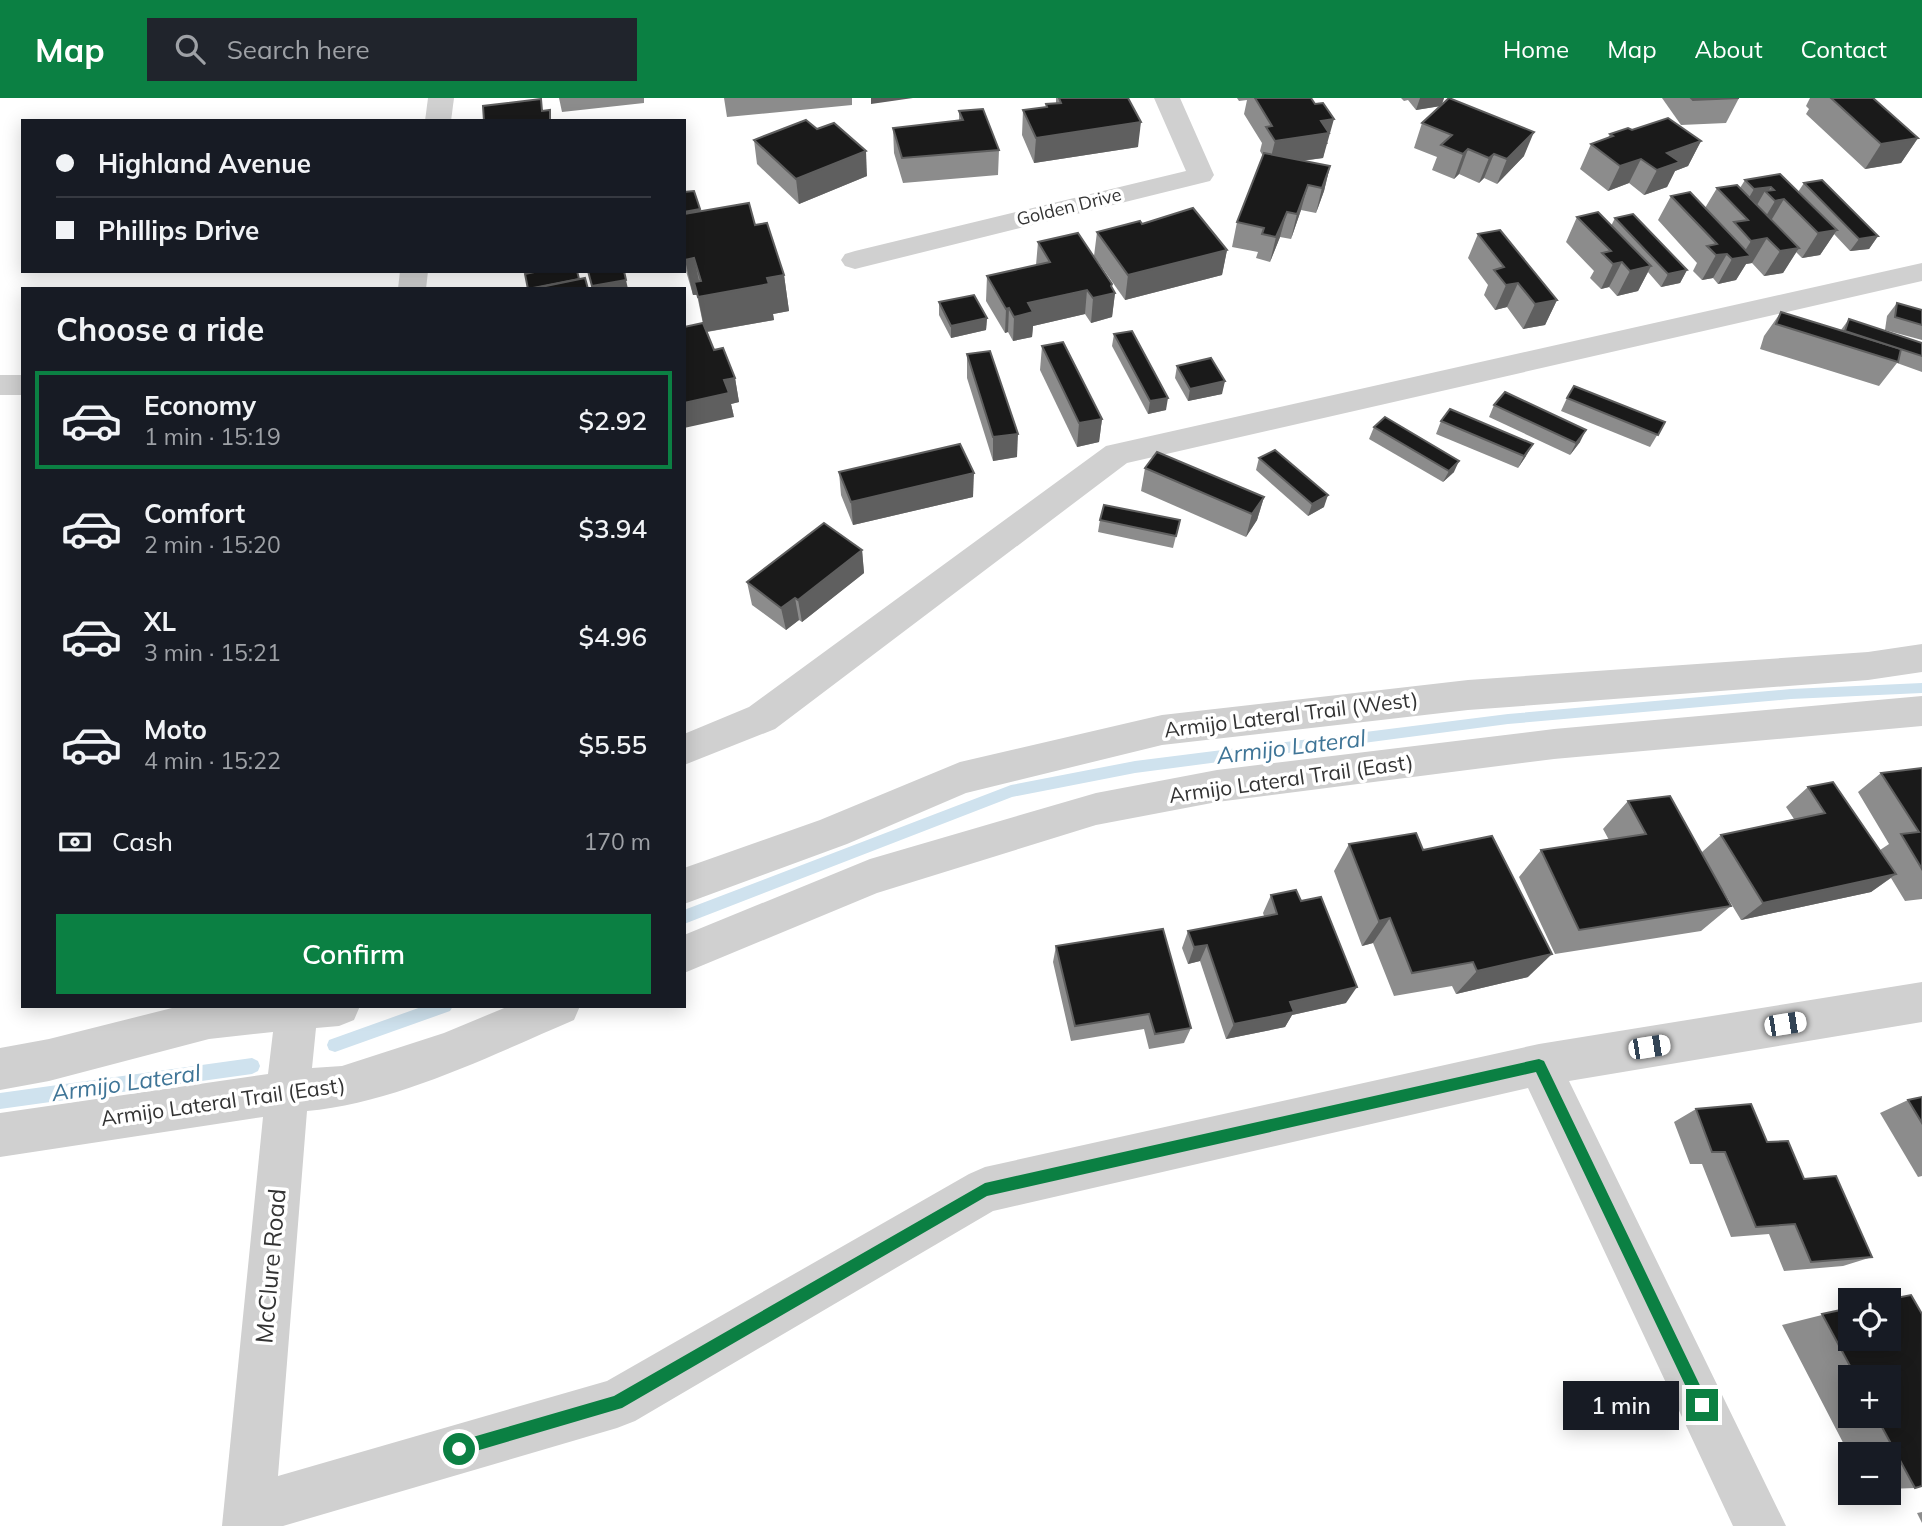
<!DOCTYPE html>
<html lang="en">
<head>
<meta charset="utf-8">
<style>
	:root { --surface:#171b24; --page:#20242c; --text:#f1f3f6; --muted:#9ea1a6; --line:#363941; --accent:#0b8043 }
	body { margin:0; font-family:Mulish,sans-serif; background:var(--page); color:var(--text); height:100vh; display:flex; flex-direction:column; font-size:26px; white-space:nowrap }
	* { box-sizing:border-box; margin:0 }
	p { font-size:23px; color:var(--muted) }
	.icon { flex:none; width:38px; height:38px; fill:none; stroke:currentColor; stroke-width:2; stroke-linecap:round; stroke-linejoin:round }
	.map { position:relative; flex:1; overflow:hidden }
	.side { position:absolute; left:21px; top:189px; width:665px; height:721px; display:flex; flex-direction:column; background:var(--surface); border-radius:0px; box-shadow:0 4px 18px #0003 }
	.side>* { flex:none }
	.top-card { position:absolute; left:21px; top:21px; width:665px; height:154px; border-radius:0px; box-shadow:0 4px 18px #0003; display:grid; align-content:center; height:154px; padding:0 35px; background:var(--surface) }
	.fabs { position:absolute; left:1838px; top:1190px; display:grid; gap:14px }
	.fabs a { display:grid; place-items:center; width:63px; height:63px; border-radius:0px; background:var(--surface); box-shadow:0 4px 18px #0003; font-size:35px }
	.end { position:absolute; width:32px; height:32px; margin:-16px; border:9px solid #0b8043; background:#fff; box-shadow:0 0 0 4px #fff }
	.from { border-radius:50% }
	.bubble { position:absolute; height:49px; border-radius:0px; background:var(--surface); box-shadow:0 4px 18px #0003; font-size:23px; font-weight:600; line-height:49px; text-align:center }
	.car { position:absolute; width:21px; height:42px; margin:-21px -10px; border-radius:9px; box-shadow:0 0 5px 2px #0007; background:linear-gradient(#fff 24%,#345 0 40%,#fff 0 76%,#345 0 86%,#fff 0) }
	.top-card b { display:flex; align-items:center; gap:24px; height:66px; font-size:26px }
	.top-card b+b { border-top:2px solid var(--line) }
	.top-card i { width:18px; height:18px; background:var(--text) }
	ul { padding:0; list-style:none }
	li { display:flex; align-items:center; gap:21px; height:98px; margin:0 14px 10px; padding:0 21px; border:4px solid transparent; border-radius:0px }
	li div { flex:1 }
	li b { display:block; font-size:26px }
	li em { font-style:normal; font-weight:600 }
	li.active { border-color:var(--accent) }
	li>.icon { width:63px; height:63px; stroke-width:1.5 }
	h2 { padding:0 35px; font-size:32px; line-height:84px }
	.pay { display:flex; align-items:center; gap:18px; height:77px; padding:0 35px; font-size:26px }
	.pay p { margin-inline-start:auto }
	.button { display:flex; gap:14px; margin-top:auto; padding:14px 35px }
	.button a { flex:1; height:80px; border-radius:0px; background:var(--accent); color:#fff; font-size:28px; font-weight:600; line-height:80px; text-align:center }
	header { display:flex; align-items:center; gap:42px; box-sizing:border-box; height:98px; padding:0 35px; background:var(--accent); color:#fff }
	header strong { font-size:33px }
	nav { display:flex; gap:38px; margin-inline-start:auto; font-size:24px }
	.search { width:490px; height:63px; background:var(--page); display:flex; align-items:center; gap:18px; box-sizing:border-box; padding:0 24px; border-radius:0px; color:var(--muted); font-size:26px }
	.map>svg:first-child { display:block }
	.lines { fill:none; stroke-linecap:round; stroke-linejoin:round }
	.stream { fill:#cfe2ee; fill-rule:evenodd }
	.minor { fill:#d0d0d0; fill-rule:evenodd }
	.wall { fill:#8c8c8c; fill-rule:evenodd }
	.shaded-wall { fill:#5f5f5f }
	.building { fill:#1a1a1a; stroke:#5f5f5f; stroke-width:2 }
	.route { fill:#0b8043 }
	.labels { text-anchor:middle; stroke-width:7; stroke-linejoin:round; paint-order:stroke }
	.far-street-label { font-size:18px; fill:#333; stroke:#fff }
	.street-label { font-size:21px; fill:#333; stroke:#fff }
	.water-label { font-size:23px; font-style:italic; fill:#3f7597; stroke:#fff }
	.near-street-label { font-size:24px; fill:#333; stroke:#fff }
</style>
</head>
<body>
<header>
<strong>Map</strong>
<div class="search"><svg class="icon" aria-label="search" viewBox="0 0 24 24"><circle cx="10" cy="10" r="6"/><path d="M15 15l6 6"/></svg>Search here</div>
<nav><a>Home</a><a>Map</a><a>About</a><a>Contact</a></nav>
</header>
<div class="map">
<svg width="1922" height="1428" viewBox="0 0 1922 1428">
	<rect width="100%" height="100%" fill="#fff"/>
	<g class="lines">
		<g class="stream">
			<polygon points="1922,585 1922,595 1791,601 1508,626 1135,675 1012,699 684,826 684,812 1011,687 1135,663 1508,616 1791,591"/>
			<polygon points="424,908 453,908 450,913 335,954 329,952 327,947 329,942"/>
			<polygon points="252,960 258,963 260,968 258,973 252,976 0,1011 0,995"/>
		</g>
		<g class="minor">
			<polygon points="428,0 454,0 451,23 425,23"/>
			<polygon points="1154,0 1180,0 1214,77 1210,83 855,171 845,168 841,162 845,156 855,153 1186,73"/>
			<polygon points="1922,165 1922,183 1127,365 775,631 684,667 684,636 749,609 1106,348"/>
			<polygon points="400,173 428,173 426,191 398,191"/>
			<rect x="0" y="277" width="23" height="20"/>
			<polygon points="1922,546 1922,574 1868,582 1468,612 1162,647 966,695 847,746 684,806 684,770 820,722 960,664 1162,617 1468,582 1868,554"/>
			<polygon points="1922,598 1922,628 1554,661 1217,704 1096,727 877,795 684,875 684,837 870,761 1096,695 1217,672 1554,631"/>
			<path d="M1922 884V924L1569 983 1786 1428H1733L1528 990 993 1113 635 1323 617 1330 283 1428H222L263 1019 0 1059V1015L268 976 273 934 209 941 49 983 0 992V950L49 941 180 908H360L354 922 339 928 316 930 312 970 342 968 444 935 509 908H580L574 922C492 957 396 1005 307 1013L278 1378 607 1283 969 1076 985 1069 1539 946Z"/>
		</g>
	</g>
	<g class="wall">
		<polygon points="559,0 644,0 644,5 562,14"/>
		<polygon points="724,0 852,0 852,7 727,19"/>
		<polygon points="1056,0 1128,0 1138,49 1034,65 1022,37 1023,12 1046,9 1056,5"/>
		<polygon points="1237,0 1311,0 1328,46 1326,46 1323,60 1302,63 1330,68 1324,93 1316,115 1301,112 1291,141 1280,139 1270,164 1256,160 1258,154 1232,149 1237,124 1263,58 1260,53 1262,45 1244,16 1247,2 1239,3"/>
		<polygon points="1401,0 1444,0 1442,7 1524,58 1497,86 1484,80 1479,85 1459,76 1454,81 1432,72 1437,59 1414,50 1422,25 1440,8 1416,12 1408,2 1404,3"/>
		<polygon points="1662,0 1739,0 1726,25 1681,27"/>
		<polygon points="1810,0 1873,0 1918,40 1901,65 1865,71 1806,16 1809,11 1806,8"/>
		<polygon points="959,13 999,52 998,77 903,85 894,55 893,30 959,23"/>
		<polygon points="1632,32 1701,43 1688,68 1675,73 1667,89 1644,97 1629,85 1608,93 1580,71 1591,46 1608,40 1610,36"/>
		<polygon points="754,42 867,78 799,106 757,66"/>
		<polygon points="1745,82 1798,94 1804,85 1878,138 1869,151 1850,153 1834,136 1820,157 1802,160 1796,154 1783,175 1764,178 1752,165 1746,166 1736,182 1718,186 1713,180 1702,182 1693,173 1697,165 1658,122 1671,98 1705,110 1717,90 1740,90"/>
		<polygon points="684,94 701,113 755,127 784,177 789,213 773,216 774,222 707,234 714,252 735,280 739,304 731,306 734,319 703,226 697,197 693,197 684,166"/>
		<polygon points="1577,119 1611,128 1615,120 1687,172 1680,185 1661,189 1648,174 1638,193 1617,198 1609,189 1601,191 1590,180 1594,173 1566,144"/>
		<polygon points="1142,126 1227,152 1222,177 1125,202 1094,158 1097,134"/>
		<polygon points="1478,136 1557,202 1545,227 1523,231 1507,209 1495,212 1484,197 1488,187 1468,160"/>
		<polygon points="1038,144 1112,190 1115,195 1112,219 1091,225 1085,216 1033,228 1032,239 1013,243 1008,234 1005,235 986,203 987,178 1036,167"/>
		<polygon points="939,204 987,220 986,232 951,240 939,217"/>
		<polygon points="1897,205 1922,212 1922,242 1885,232 1887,218"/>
		<polygon points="1781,214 1841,232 1849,221 1922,245 1922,274 1897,265 1879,288 1760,251 1764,238"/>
		<polygon points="1114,236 1166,312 1148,316 1112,248"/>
		<polygon points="1042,248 1102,321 1099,344 1077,349 1040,272"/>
		<polygon points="967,256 1017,359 993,363 967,280"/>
		<polygon points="1177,268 1222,296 1188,303 1175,280"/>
		<polygon points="1567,300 1665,324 1650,349 1561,313"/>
		<polygon points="1494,307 1580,344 1570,357 1489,319"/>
		<polygon points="1441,323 1526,358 1518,370 1436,336"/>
		<polygon points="1374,329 1454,374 1443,384 1369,341"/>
		<polygon points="1259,360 1324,409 1308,418 1256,372"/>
		<polygon points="1145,370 1264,399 1257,422 1246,439 1141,393"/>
		<polygon points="839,374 973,399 853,427 841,397"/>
		<polygon points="1100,422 1180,422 1173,450 1098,434"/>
		<polygon points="862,452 864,475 802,524 799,522 786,532 752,507 747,484"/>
		<polygon points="1922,670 1922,801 1905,803 1891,780 1871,794 1741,822 1721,789 1731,808 1701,833 1555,856 1519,779 1541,752 1609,742 1603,731 1628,703 1702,754 1721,737 1794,721 1786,709 1808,689 1880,752 1889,746 1858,694 1881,675"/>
		<polygon points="1349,746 1423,752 1528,879 1456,896 1452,888 1394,898 1373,845 1362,848 1334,773"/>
		<polygon points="1271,797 1346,905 1292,917 1285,929 1226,941 1200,863 1188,866 1182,850 1188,833 1264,818 1263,815"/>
		<polygon points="1056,848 1191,930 1184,945 1149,951 1144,931 1071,943 1053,864"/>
		<polygon points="1922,999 1922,1078 1918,1079 1880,1015 1908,1002"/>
		<polygon points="1696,1011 1767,1044 1804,1081 1872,1159 1843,1168 1784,1173 1769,1136 1731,1139 1702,1066 1690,1066 1674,1024"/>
		<path d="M1911 1197 1922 1216V1388L1915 1390 1888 1391V1356H1850V1358L1782 1227 1850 1210V1241H1888V1202H1886ZM1850 1279H1888V1318H1850Z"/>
		<polygon points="1922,1414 1922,1425 1917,1415"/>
	</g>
	<g class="shaded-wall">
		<polygon points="871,0 913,0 871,6"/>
		<polygon points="1420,0 1444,0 1441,8 1416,12"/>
		<polygon points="1334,21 1323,60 1269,67 1275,43 1321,23"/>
		<polygon points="1141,24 1138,49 1034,65 1036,40"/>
		<polygon points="1534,34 1524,58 1497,86 1507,61"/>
		<polygon points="1918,40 1901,65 1865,71 1881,46"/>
		<polygon points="1701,43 1688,68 1675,73 1667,89 1644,97 1657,72 1667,55"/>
		<polygon points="1468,51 1459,76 1454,81 1463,56"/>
		<polygon points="866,53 867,78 799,106 796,81"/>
		<polygon points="1494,56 1484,80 1479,85 1489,60"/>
		<polygon points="1641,61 1629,85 1608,93 1620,68"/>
		<polygon points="1330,68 1324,93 1316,115 1322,90"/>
		<polygon points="1308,87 1301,112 1291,141 1297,116"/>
		<polygon points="1771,89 1767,95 1765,93 1753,114 1740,115 1754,91"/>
		<polygon points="1784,101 1769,126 1760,128 1775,103"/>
		<polygon points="700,111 703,123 684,127 684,114"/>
		<polygon points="1287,114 1280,139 1270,164 1276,139"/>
		<polygon points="1837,132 1820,157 1802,160 1818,135"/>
		<polygon points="1878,138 1869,151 1850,153 1859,141"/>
		<polygon points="1767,140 1752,165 1746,166 1736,182 1718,186 1732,161 1741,159 1751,143"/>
		<polygon points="1799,150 1783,175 1764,178 1780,153"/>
		<polygon points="1227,152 1222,177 1125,202 1128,177"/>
		<polygon points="1727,156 1713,180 1702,182 1716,157"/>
		<polygon points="694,160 702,196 693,197 685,162"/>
		<polygon points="1622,164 1609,189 1601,191 1613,166"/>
		<polygon points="1651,168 1638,193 1617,198 1630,173"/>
		<polygon points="1687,172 1680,185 1661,189 1668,176"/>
		<polygon points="784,177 789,213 773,216 774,222 705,234 698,199 767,180"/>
		<polygon points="626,182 628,191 593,191 592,188"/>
		<polygon points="1518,185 1507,209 1495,212 1506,187"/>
		<polygon points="1112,186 1111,196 1115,195 1112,219 1091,225 1093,200"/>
		<polygon points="1087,192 1085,216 1033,228 1032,239 1013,243 1014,219 1028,205"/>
		<polygon points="1557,202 1545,227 1523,231 1535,206"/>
		<polygon points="1009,210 1008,234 1005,235 1006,211"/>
		<polygon points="987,220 986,232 951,240 951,228"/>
		<polygon points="735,280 739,304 731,306 734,319 684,330 684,305 724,282"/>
		<polygon points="1225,283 1222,296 1188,303 1190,291"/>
		<polygon points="1168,300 1166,312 1148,316 1150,303"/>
		<polygon points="1102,321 1099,344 1077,349 1079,325"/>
		<polygon points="1586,332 1580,344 1570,357 1576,345"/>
		<polygon points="1018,336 1017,359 993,363 993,339"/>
		<polygon points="1533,346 1526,358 1518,370 1524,358"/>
		<polygon points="1459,363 1454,374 1443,384 1449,373"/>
		<polygon points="974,375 973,399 853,427 851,404"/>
		<polygon points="1328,397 1324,409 1308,418 1312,406"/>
		<polygon points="1264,399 1257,422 1246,439 1252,416"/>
		<polygon points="862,452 864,475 802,524 798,502"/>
		<polygon points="795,500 799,522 786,532 781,510"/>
		<polygon points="1896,776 1871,794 1741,822 1763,805"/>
		<polygon points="1390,820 1373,845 1362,848 1379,823"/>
		<polygon points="1207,847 1200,863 1188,866 1194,849"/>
		<polygon points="1552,856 1528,879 1456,896 1477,873"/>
		<polygon points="1357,889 1346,905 1292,917 1285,929 1226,941 1234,926 1290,904"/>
	</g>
	<g class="building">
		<polygon points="1059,0 1128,0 1141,24 1036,40 1023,12 1047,9 1046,6 1061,5"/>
		<polygon points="1255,0 1311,0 1315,6 1323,5 1334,21 1321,23 1329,35 1275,43 1266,29 1272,28"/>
		<polygon points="1449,0 1534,34 1507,61 1494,56 1489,60 1468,51 1463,56 1441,47 1452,37 1422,25"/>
		<polygon points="1691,0 1739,0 1693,2"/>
		<polygon points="1831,0 1873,0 1918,40 1881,46"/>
		<polygon points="541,1 542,13 550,12 550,23 484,23 483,8"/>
		<polygon points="983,11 999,52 902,60 893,30 963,22 959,13"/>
		<polygon points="1668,20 1701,43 1667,55 1680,64 1657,72 1641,61 1620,68 1591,46 1613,38 1610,36 1628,30 1632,32"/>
		<polygon points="806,22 817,31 834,25 866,53 796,81 754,42"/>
		<polygon points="1264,55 1330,68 1322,90 1308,87 1297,116 1287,114 1276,139 1262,136 1264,130 1237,124"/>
		<polygon points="1780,76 1837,132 1818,135 1784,101 1775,103 1765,93 1774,92 1771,89 1754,91 1745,82"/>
		<polygon points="1822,82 1878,138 1859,141 1804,85"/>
		<polygon points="1737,87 1799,150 1780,153 1767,140 1751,143 1734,124 1748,122 1717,90"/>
		<polygon points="694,93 700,111 684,114 684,94"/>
		<polygon points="1690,94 1751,158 1732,161 1727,156 1716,157 1707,148 1717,146 1671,98"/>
		<polygon points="749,105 755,127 767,125 784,177 767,180 769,186 698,199 694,184 701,183 694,160 685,162 684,159 684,116"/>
		<polygon points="1193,110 1227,152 1128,177 1097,134 1140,123 1142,126"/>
		<polygon points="1598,114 1651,168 1630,173 1622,164 1613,166 1602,155 1611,153 1577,119"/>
		<polygon points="1633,116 1687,172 1668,176 1615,120"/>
		<polygon points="1500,132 1557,202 1535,206 1518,185 1506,187 1494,172 1504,169 1478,136"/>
		<polygon points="1078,135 1112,186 1111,188 1115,195 1093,200 1087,192 1028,205 1033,214 1014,219 1009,210 1006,211 987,178 1050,164 1038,144"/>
		<polygon points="539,173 577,173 579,181 528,191 525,176"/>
		<polygon points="588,173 624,173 626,182 592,188"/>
		<polygon points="585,180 588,191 531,191"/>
		<polygon points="974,197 987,220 951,228 939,204"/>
		<polygon points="1897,205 1922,212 1922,227 1895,219"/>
		<polygon points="1781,214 1901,251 1898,264 1776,226"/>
		<polygon points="1849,221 1922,245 1922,258 1845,233"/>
		<polygon points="703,225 714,252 723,250 735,280 724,282 729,295 684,305 684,229"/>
		<polygon points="1132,233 1168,300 1150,303 1114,236"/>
		<polygon points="1063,244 1102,321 1079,325 1042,248"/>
		<polygon points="990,253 1018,336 993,339 967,256"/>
		<polygon points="1211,260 1225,283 1190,291 1177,268"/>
		<polygon points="1574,288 1665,324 1658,337 1567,300"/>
		<polygon points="1505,294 1586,332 1576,345 1494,307"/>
		<polygon points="1450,311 1533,346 1524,358 1441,323"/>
		<polygon points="1385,319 1459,363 1449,373 1374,329"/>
		<polygon points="960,346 974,375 851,404 839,374"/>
		<polygon points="1275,352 1328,397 1312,406 1259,360"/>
		<polygon points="1157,354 1264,399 1252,416 1145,370"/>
		<polygon points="1104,407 1180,422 1176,438 1100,422"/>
		<polygon points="824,425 862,452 798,502 795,500 781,510 747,484"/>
		<polygon points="1922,670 1922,771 1901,736 1919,734 1881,675"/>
		<polygon points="1833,684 1896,776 1763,805 1721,737 1825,715 1808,689"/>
		<polygon points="1670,698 1731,808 1579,832 1541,752 1646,736 1628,703"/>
		<polygon points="1416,735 1423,752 1492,738 1552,856 1477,873 1473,864 1412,875 1390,820 1379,823 1349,746"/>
		<polygon points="1296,792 1301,803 1321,799 1357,889 1290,904 1294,914 1234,926 1207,847 1194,849 1188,833 1277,816 1271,797"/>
		<polygon points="1163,831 1191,930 1155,936 1149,916 1075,928 1056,848"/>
		<polygon points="1922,999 1922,1025 1908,1002"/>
		<polygon points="1751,1006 1767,1044 1788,1043 1804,1081 1836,1078 1872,1159 1811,1164 1795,1126 1756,1129 1725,1054 1712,1054 1696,1011"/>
		<polygon points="1911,1197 1922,1216 1922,1388 1915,1390 1876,1318 1888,1318 1888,1279 1856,1279 1822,1216 1850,1210 1850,1241 1888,1241 1888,1202 1886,1202"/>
	</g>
	<polygon class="route" points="1539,961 1544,963 1707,1302 1710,1307 1707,1312 1702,1314 1697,1312 1536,974 987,1098 622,1310 459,1358 454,1356 452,1351 454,1345 459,1343 614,1298 985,1085"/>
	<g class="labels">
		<g class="far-street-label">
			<text transform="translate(1069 109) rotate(-14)" y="6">Golden Drive</text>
		</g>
		<g class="street-label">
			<text transform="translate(1291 617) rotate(-7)" y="7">Armijo Lateral Trail (West)</text>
			<text transform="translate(1291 681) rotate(-8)" y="7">Armijo Lateral Trail (East)</text>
			<text transform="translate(223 1004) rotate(-8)" y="7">Armijo Lateral Trail (East)</text>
		</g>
		<g class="water-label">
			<text transform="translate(1291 649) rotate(-7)" y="8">Armijo Lateral</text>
			<text transform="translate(126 985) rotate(-8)" y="8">Armijo Lateral</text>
		</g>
		<g class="near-street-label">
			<text transform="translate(271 1168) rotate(-85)" y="8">McClure Road</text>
		</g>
	</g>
</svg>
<div class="fabs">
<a><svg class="icon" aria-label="locate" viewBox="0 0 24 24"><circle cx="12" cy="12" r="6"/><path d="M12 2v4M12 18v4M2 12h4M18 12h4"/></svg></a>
<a>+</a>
<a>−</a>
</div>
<i class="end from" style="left:459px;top:1351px"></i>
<i class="end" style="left:1702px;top:1307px"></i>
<div class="bubble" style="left:1563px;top:1283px;width:116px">1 min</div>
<i class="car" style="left:1785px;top:926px;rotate:81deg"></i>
<i class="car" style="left:1649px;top:949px;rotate:81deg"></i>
<div class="top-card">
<b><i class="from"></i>Highland Avenue</b>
<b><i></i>Phillips Drive</b>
</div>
<section class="side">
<h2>Choose a ride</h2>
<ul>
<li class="active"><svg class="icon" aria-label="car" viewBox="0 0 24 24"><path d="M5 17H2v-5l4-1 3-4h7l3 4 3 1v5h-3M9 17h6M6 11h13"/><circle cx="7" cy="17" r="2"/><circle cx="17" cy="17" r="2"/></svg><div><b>Economy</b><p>1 min · 15:19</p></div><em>$2.92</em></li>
<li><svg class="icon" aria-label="car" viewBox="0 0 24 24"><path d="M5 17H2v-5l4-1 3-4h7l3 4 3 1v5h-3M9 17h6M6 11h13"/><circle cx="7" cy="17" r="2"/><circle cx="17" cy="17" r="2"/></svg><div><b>Comfort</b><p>2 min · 15:20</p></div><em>$3.94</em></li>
<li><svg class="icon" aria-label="car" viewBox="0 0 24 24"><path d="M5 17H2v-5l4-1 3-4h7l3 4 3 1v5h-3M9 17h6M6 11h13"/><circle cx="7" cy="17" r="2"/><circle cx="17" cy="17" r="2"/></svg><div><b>XL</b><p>3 min · 15:21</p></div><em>$4.96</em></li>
<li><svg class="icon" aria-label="car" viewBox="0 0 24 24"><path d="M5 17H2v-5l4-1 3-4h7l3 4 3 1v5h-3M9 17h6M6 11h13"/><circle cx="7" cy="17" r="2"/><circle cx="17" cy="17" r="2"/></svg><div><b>Moto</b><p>4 min · 15:22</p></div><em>$5.55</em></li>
</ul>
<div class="pay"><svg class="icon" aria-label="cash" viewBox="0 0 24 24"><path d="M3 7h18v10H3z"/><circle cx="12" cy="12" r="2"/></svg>Cash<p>170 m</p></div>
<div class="button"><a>Confirm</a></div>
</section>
</div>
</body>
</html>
